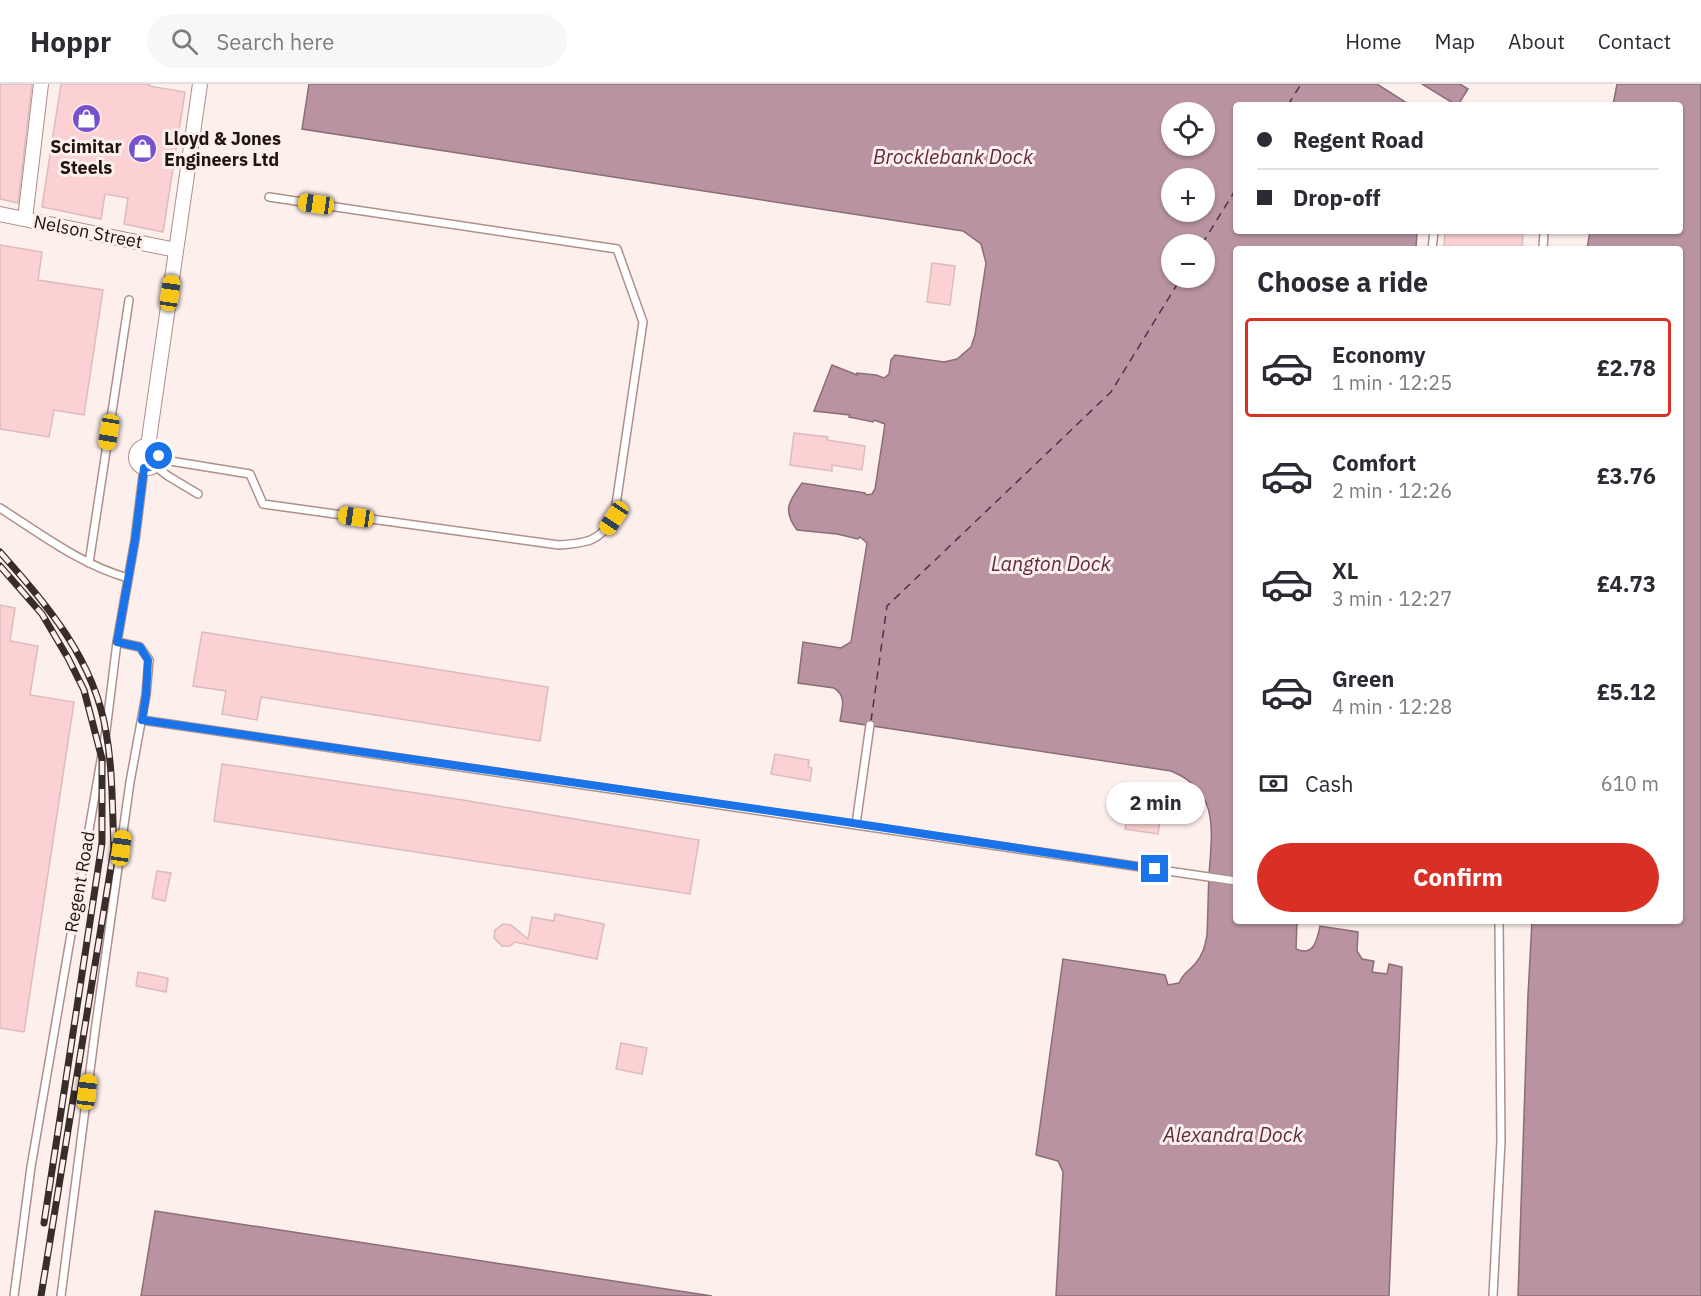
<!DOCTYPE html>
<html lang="en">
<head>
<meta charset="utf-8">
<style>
	:root { --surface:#fff; --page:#f7f7f7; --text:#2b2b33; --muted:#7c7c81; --line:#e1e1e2; --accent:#d93025 }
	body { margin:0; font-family:"IBM Plex Sans",sans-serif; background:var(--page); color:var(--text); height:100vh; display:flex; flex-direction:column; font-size:22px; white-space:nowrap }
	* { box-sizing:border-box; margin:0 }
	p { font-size:20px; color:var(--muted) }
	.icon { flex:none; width:33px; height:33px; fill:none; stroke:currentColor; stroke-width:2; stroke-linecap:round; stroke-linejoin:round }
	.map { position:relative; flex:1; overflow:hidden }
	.sheet { position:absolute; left:1233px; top:162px; width:450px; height:678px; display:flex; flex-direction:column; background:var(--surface); border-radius:6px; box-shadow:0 2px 4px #0004 }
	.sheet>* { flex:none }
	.banner { position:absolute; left:1233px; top:18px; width:450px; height:132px; border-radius:6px; box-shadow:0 2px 4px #0004; display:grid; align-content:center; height:132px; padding:0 24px; background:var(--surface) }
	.buttons { position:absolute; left:1161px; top:18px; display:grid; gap:12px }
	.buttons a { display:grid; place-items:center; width:54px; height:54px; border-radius:50%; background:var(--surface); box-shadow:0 2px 4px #0004; font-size:30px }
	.end { position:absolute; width:27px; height:27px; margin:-14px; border:8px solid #1a73e8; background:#fff; box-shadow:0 0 0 3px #fff }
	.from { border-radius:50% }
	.bubble { position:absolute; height:42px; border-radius:21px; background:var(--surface); box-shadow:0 2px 4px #0004; font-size:20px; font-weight:700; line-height:42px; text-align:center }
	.car { position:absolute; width:18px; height:36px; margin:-18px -9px; border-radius:8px; box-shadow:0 0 4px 2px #0007; background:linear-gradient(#f5c518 24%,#345 0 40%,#f5c518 0 76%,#345 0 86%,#f5c518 0) }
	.banner b { display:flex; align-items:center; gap:21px; height:57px; font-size:22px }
	.banner b+b { border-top:2px solid var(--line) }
	.banner i { width:15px; height:15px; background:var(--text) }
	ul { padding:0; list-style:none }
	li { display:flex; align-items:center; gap:18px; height:99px; margin:0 12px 9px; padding:0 12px; border:3px solid transparent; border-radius:6px }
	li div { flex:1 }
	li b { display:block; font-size:22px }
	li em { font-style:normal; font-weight:700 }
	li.on { border-color:var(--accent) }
	li>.icon { width:54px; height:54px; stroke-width:1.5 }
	h2 { padding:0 24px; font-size:27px; line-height:72px }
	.pay { display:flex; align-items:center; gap:15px; height:66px; padding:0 24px; font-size:22px }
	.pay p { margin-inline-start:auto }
	.primary-button { display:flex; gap:12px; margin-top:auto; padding:12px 24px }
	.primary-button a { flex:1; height:69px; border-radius:36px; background:var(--accent); color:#fff; font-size:24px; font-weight:700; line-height:69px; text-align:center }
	header { display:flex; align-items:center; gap:36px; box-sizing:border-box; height:84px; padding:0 30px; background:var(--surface); border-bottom:2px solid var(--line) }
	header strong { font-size:28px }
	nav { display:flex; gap:33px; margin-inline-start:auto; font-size:21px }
	.search { width:420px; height:54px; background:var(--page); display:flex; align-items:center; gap:15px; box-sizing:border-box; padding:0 21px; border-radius:33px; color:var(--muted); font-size:22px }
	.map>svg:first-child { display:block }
	.water { fill:#b993a1; stroke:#8b6d76; stroke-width:1.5; fill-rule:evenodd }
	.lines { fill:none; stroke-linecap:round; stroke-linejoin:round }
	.ferry { stroke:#5d2a41; stroke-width:1.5; stroke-dasharray:8 6; stroke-linecap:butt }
	.building { fill:#fcd1d3; stroke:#dcbbbc; stroke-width:1.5 }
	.service-casing { stroke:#af9089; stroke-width:10 }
	.minor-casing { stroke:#af9089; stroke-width:16 }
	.service { stroke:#fff; stroke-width:7 }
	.minor { stroke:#fff; stroke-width:14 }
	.rail-casing { stroke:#382d2a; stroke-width:7 }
	.rail { stroke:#fdefec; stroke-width:4.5; stroke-dasharray:14; stroke-linecap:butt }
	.route { stroke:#1a73e8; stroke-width:8 }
	.labels { text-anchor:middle; stroke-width:6; stroke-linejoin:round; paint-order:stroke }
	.poi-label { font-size:18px; font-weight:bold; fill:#1f1411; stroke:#fdefec; text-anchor:start }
	.street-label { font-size:18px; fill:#1f1411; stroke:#fdefec }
	.water-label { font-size:20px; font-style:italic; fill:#5d2a41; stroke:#fdefec }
</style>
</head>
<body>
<header>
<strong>Hoppr</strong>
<div class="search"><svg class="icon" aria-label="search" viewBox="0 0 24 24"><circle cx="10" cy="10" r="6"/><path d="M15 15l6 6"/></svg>Search here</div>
<nav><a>Home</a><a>Map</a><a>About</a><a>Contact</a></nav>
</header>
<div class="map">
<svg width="1701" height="1212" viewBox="0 0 1701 1212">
	<rect width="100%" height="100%" fill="#fdefec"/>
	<g class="water">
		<path d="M309 0H1377L1410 21H1236V147H1417L1416 165H1236V837H1297L1296 865C1314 873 1317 856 1320 842L1358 848 1357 867 1362 875 1374 877 1372 888 1387 890 1389 880 1402 883 1389 1212H1056L1063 1088 1058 1077 1036 1071 1063 875 1165 891 1168 901 1179 899C1184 888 1188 888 1195 880 1203 871 1205 862 1207 851 1208 831 1208 811 1209 791 1212 747 1220 707 1171 687L840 637C842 624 847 612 834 604L798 599 803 558 841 564 851 558 867 459 860 453 858 455 837 450 797 446C782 426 789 417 802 399L865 409 866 411 872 410 875 405 885 340 874 336 873 338 849 333 850 331 814 327 832 281 857 291V289L876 291 884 294 889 290 891 276 895 271 944 278 957 275 971 263 975 251 986 179 981 160 963 147 302 45ZM1172 28H1204V62H1172ZM1172 94H1204V128H1172ZM1172 160H1204V194H1172Z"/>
		<polygon points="1422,0 1460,0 1468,5 1458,21 1456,21"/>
		<polygon points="1617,0 1701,0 1701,1212 1518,1212 1528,911 1532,837 1680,837 1680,165 1587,165 1590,147 1680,147 1680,21 1613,21"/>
		<polygon points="155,1127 712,1212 141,1212"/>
	</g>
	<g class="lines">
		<g class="ferry">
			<polyline points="1288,21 1301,0"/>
			<polyline points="1202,160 1236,105"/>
			<polyline points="871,637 887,522 1111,308 1181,194"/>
		</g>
	</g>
	<g class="building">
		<polygon points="0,0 32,0 18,119 0,115"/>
		<polygon points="61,0 150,0 149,2 185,8 163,148 124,140 128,114 105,110 101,135 42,123"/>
		<polygon points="1445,147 1523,147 1522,165 1444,165"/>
		<polygon points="0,161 42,168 38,196 103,206 84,331 54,326 49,353 0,345"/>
		<polygon points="932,179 955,182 950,221 927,218"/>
		<polygon points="794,349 828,353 827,356 865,362 862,386 832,381 832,387 790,381"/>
		<polygon points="0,521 15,524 10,557 38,562 30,611 74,618 24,948 0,944"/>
		<polygon points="202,548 548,603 540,657 261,613 257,636 222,630 226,607 193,602"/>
		<polygon points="775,670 809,676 808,683 812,684 810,697 771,690"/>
		<polygon points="222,680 463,716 699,756 690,810 214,737"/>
		<polygon points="1128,725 1161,730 1158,750 1125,745"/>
		<polygon points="157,787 171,789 165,817 152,814"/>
		<polygon points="555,830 604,840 597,875 515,858 510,862 502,862 494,854 495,846 503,840 511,841 528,855 532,833 554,837"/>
		<polygon points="138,888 168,894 166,908 136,902"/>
		<polygon points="621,959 647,964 642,990 616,985"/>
	</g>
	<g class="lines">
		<defs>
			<g id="service">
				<polyline points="1432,165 1434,147"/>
				<polyline points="1543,165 1544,147"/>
				<path d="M158 375 250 390 263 420 559 461C587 459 598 458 614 434L643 238 617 165 269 113"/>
				<polyline points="155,382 168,392 198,410"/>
				<path d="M0 424C41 450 81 481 128 494"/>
				<polyline points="89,479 129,216"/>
				<polyline points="142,636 1236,797"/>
				<polyline points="856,740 870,641"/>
				<polyline points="14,1212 31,1083 106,647 117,558 135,456 144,384"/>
				<polyline points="61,1212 96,940 130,698 146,611 149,576 140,563 117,558"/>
				<polyline points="1493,1212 1501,1057 1499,837"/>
			</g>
			<g id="minor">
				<polyline points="0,130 176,166"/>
				<polyline points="25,135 41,0"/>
				<circle cx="147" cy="373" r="11"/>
				<polyline points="148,362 200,0"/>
			</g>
		</defs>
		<use href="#service" class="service-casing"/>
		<use href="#minor" class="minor-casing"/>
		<use href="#service" class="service"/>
		<use href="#minor" class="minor"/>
		<defs>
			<g id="rail">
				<path d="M0 468C47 521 94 575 106 648 113 686 112 725 114 764L41 1212"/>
				<polyline points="0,482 42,530 68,574 84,606 102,675 102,759 44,1139"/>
			</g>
		</defs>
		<use href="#rail" class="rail-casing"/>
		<use href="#rail" class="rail"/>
	</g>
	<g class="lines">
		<polyline class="route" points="159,372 155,382 144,384 135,456 117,558 140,563 148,576 146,611 142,636 833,736 1155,785"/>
	</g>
	<defs>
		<symbol id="shop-disc" viewBox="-11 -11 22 22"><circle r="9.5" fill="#7752cc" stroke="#fdefec"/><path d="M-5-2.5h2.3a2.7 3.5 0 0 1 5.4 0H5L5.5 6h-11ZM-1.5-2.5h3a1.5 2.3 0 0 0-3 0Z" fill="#fff"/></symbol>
	</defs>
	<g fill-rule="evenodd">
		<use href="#shop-disc" x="70" y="18" width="33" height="33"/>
		<use href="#shop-disc" x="126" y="48" width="33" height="33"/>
	</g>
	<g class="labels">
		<g class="poi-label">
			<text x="164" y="61">Lloyd &amp; Jones<tspan x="164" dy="21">Engineers Ltd</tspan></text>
			<text x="86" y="69" text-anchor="middle">Scimitar<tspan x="86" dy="21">Steels</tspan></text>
		</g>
		<g class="street-label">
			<text transform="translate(88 148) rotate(11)" y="6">Nelson Street</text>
			<text transform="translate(80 798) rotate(-80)" y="6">Regent Road</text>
		</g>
		<g class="water-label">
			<text x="953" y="80">Brocklebank Dock</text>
			<text x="1051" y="487">Langton Dock</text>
			<text x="1233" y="1058">Alexandra Dock</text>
		</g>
	</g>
</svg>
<div class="buttons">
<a><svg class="icon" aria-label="locate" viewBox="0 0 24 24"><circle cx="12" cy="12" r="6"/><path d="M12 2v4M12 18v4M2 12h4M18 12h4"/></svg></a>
<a>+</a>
<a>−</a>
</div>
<i class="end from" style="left:159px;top:372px"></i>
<i class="end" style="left:1155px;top:785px"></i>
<div class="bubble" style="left:1106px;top:698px;width:99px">2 min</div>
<i class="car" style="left:316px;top:120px;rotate:278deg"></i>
<i class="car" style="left:170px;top:209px;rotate:8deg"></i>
<i class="car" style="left:109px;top:348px;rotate:189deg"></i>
<i class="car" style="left:356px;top:433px;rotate:278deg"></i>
<i class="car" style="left:614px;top:434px;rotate:214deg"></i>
<i class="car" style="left:121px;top:764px;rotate:8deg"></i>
<i class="car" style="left:87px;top:1008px;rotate:7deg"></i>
<div class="banner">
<b><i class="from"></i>Regent Road</b>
<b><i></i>Drop-off</b>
</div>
<section class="sheet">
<h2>Choose a ride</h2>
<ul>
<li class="on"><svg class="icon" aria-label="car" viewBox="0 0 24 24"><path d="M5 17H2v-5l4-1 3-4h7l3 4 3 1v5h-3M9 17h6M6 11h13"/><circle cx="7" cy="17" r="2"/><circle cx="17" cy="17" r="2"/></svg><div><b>Economy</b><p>1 min · 12:25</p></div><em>£2.78</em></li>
<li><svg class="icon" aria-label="car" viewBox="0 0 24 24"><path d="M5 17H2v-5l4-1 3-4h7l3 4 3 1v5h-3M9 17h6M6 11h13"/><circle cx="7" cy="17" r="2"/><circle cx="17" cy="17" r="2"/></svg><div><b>Comfort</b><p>2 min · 12:26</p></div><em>£3.76</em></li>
<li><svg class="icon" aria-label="car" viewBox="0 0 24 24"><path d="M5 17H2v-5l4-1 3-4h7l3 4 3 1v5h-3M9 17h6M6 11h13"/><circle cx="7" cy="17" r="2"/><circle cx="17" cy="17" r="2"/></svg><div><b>XL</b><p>3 min · 12:27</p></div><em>£4.73</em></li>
<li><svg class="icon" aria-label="car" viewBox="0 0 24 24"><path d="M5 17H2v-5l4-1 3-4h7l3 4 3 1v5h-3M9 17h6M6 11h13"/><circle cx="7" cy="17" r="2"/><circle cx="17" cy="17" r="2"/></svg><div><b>Green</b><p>4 min · 12:28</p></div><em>£5.12</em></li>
</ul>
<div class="pay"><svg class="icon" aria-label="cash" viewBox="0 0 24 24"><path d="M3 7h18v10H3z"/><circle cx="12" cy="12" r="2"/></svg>Cash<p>610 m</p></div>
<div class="primary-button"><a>Confirm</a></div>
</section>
</div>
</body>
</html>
